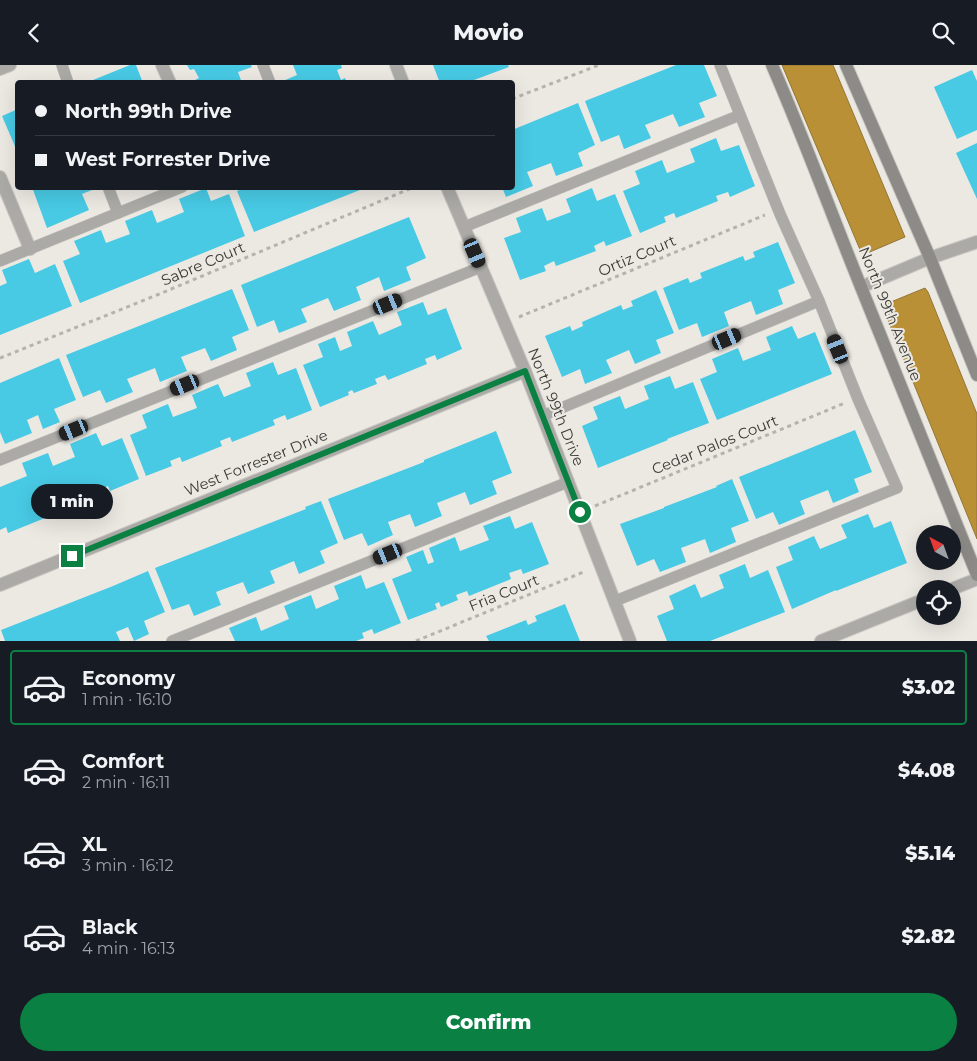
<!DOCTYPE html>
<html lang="en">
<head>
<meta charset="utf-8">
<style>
	:root { --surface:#171b24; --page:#242831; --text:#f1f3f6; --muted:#9ea1a6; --line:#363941; --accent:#0b8043 }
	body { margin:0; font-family:Montserrat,sans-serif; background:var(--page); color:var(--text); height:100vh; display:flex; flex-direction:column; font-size:19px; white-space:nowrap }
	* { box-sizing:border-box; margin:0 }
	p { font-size:16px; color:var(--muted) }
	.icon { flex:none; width:28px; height:28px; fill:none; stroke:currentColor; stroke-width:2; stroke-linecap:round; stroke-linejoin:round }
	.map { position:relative; height:576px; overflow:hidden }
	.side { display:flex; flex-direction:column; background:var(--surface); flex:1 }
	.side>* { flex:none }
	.hud { position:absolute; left:15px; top:15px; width:500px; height:110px; border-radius:5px; box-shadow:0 5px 20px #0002; display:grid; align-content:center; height:110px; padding:0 20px; background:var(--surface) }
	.needle { width:32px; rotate:319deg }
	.fabs { position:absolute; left:916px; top:460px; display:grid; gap:10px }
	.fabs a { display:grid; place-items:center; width:45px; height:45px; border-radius:50%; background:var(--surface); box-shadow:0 5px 20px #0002; font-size:25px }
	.end { position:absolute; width:22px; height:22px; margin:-11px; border:6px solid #0b8043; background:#fff; box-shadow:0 0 0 2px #fff }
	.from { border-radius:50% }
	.bubble { position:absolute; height:35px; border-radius:18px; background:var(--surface); box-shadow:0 5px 20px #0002; font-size:16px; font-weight:800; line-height:35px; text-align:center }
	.car { position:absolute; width:15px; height:30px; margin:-15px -8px; border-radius:6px; box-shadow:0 0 4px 1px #0007; background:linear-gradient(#222 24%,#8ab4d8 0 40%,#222 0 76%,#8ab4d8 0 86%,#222 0) }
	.hud b { display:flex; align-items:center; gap:18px; height:48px; font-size:19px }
	.hud b+b { border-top:1px solid var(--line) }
	.hud i { width:12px; height:12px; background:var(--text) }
	ul { padding:9px 0 0; list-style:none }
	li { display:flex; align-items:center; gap:15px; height:75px; margin:0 10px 8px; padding:0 10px; border:2px solid transparent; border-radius:5px }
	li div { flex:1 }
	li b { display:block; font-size:19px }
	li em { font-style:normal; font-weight:800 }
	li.selected { border-color:var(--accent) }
	li>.icon { width:45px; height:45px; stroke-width:1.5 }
	.action { display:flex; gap:10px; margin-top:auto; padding:10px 20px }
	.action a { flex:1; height:58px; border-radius:30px; background:var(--accent); color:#fff; font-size:20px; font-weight:800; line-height:58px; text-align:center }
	header { display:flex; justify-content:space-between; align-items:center; height:65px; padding:0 20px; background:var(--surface); font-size:22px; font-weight:800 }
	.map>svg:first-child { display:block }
	.water { fill:#b99036; stroke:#937636 }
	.building { fill:#48cae4 }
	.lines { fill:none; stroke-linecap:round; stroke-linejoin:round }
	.service-casing { stroke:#c9c6c1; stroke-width:12 }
	.pedestrian-casing { stroke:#c9c6c1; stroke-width:14 }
	.minor-casing { stroke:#c9c6c1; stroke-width:14 }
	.secondary-casing { stroke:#c9c6c1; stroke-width:14 }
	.path { stroke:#b5b3ae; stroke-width:3; stroke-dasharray:4 4; stroke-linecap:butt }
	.service { stroke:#abaaa7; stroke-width:11 }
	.pedestrian { stroke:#abaaa7; stroke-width:12 }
	.minor { stroke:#abaaa7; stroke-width:12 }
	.secondary { stroke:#8d8b87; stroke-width:12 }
	.route { stroke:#0b8043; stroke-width:6 }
	.labels { text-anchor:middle; stroke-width:4; stroke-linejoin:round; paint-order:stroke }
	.street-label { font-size:15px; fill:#3b3a37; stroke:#ece9e3 }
</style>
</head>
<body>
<header><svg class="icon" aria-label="back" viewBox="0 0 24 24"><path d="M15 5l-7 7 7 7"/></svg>Movio<svg class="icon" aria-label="search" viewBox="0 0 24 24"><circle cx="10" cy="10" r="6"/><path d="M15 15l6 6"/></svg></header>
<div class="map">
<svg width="977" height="576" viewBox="0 0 977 576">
	<rect width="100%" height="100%" fill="#ece9e3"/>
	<g class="water">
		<polygon points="782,0 833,0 905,172 865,189 861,187"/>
		<polygon points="925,223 928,227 977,349 977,474 883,243 886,239"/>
	</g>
	<g class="building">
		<polygon points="130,0 136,0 143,18 94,18 93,15"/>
		<polygon points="187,0 251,0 252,2 238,7 242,18 194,18 193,16 199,13 194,4 190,5"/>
		<polygon points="293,0 341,0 342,3 337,5 341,15 345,13 347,18 284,18 283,16 297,10"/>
		<polygon points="433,0 508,0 509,2 466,18 440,18"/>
		<polygon points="676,0 704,0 717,31 699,38 705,52 679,62 673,49 645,60 651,73 624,84 619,70 601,77 585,36"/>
		<polygon points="972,5 977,16 977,65 957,74 934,22"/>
		<polygon points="578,38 595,80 578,88 583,101 556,111 551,98 527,107 533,121 506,132 502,122 512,122 512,65"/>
		<polygon points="18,44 18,86 17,86 2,51"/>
		<polygon points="716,73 721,86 739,80 755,121 730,132 728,127 716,131 718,136 676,153 674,148 664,152 666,157 640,168 623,126 640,119 635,106 662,95 667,108 695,97 690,84"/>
		<polygon points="977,78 977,134 956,88"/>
		<polygon points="32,122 97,122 97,123 82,129 89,145 47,163"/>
		<polygon points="246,122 365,122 365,123 254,167 237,126"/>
		<polygon points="206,123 211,136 229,129 245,171 80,238 63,196 80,189 74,176 101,165 106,178 130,169 125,156 152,145 157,158 184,147 179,134"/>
		<polygon points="592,123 597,136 615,129 632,171 606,181 604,176 594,181 596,186 556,201 554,196 544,201 546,206 520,215 504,173 521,167 516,153 542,143 547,156 571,147 566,134"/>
		<polygon points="409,152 426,193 406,202 411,215 384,226 379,212 356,222 361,235 334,246 328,233 301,244 307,257 279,268 274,255 257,262 241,220"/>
		<polygon points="778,177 795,218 778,225 783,239 756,250 751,236 724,247 729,261 702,272 697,258 679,265 663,223 688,213 690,218 702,213 700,208 743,191 745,196 755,192 753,187"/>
		<polygon points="29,194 35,208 55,199 72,241 0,270 0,221 7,218 2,205"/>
		<polygon points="232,224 249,265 232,272 237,285 211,296 205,283 181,292 187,306 160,317 155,303 127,314 133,327 106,338 100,325 83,332 66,290"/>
		<polygon points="656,225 674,268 656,275 661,288 635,299 629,285 606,295 612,308 585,319 580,304 562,312 545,271 570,261 572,266 583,261 582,257 621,240 623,245 633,241 631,236"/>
		<polygon points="423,237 428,250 446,243 462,284 437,295 435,290 425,294 427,299 388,315 385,310 375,314 377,319 354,328 352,325 348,327 349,330 320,342 303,300 323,292 318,279 335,272 340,286 352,281 347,267 373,256 379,270 402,260 397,247"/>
		<polygon points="792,261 798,274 815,267 832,309 717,355 700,314 717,307 712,294 738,283 743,296 771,285 766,272"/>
		<polygon points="59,293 76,335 54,344 60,357 43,364 38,350 27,355 32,368 5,379 0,367 0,318"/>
		<polygon points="273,297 278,310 296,303 312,345 287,355 285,350 273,355 275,360 232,377 230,372 220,376 222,381 182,397 180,392 170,396 172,401 146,411 130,370 147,363 142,350 168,339 173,352 197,343 192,330 218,319 224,332 251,321 246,308"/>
		<polygon points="670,311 675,324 693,317 709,358 667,374 668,375 598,403 582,361 598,354 593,342 620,331 625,344 649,334 644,321"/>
		<polygon points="855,365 872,407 854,414 859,427 833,438 828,425 800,436 805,449 779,460 773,447 756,454 739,412"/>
		<polygon points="496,366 512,408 492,416 497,429 470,440 465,427 437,438 442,451 415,462 410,449 388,457 393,470 368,481 362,468 344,475 328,434 424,397 424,395"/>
		<polygon points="96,368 102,381 122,373 139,414 110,426 108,421 97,426 98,431 63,445 60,440 48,445 50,451 8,468 6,462 0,465 0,422 27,411 22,398 48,388 53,401 75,392 70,379"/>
		<polygon points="732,414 749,456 731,463 736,477 710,488 705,474 681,483 686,497 660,507 654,494 637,501 620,459 664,443 664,442 717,422 716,421"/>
		<polygon points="321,436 338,478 320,486 325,498 299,509 294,496 270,506 275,518 248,529 243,517 216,527 221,540 194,551 189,539 172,545 155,503 306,444 305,442"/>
		<polygon points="868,449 874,463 891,456 907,498 836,526 836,525 792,544 776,502 793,495 788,482 814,471 820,484 847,473 841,460"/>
		<polygon points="510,451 515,464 532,457 549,499 523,509 521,504 509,508 511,514 469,531 467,526 456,530 458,535 441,542 439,537 435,539 437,544 408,555 392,514 412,506 406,492 423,485 428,499 434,497 429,483 455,472 460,486 489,475 483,461"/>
		<polygon points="745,499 750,513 768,505 785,547 710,576 667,576 657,551 674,544 669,531 695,519 701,533 724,523 719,510"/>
		<polygon points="148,506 165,547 144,556 149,569 134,576 128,562 116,567 120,576 5,576 1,565 113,521"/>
		<polygon points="361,510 366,524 384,517 401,558 374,569 372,564 362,568 364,573 356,576 235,576 229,563 256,552 261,566 289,554 284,541 311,530 316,544 339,534 334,521"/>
		<polygon points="565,539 580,576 489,576 486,571 526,555 528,560 537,556 535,551"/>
	</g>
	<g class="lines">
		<defs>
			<g id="service">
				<polyline points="62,0 68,18"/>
				<polyline points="263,0 270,18"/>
				<polyline points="108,122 118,148"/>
				<polyline points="464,162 740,50"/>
				<polyline points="0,196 182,122"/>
				<polyline points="542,351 819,236"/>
				<polyline points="0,395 481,202"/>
				<polyline points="615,536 897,423 858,334 819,236 780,149 720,0"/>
				<polyline points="172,576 568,417"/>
			</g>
			<g id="pedestrian">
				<polyline points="162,0 170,18"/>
				<polyline points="0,112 30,184"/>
			</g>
			<g id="minor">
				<polyline points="396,0 403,18"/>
				<polyline points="0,4 10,0"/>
				<polyline points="447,122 525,306 630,576"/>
				<polyline points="861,222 930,193 977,177"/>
				<polyline points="0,520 525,306"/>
				<polyline points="952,524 977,514"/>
				<polyline points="821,576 925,534"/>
			</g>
			<g id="secondary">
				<path d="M772 0C804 73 831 148 861 222 899 318 939 414 977 510"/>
				<polyline points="846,0 930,193 977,310"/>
			</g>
		</defs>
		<use href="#service" class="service-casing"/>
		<use href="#pedestrian" class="pedestrian-casing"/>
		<use href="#minor" class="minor-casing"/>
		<use href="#secondary" class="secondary-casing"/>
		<g class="path">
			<polyline points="512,34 599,0"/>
			<polyline points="519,252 765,150"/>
			<polyline points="0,293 157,230 414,122"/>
			<polyline points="595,441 845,338"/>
			<polyline points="416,576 586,506"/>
		</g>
		<use href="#service" class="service"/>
		<use href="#pedestrian" class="pedestrian"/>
		<use href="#minor" class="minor"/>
		<use href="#secondary" class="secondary"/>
	</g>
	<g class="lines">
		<polyline class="route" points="72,491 525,306 580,447"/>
	</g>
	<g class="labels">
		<g class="street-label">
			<text transform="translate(637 191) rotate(-23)" y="5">Ortiz Court</text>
			<text transform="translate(203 199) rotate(-23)" y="5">Sabre Court</text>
			<text transform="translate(890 249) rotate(68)" y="5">North 99th Avenue</text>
			<text transform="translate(556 342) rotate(68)" y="5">North 99th Drive</text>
			<text transform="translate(715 380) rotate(-22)" y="5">Cedar Palos Court</text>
			<text transform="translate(256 398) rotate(-22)" y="5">West Forrester Drive</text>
			<text transform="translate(504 528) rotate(-22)" y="5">Fria Court</text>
		</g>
	</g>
</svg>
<div class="fabs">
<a><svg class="needle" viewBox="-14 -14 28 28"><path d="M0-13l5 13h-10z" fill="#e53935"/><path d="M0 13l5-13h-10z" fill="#9ea1a6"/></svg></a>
<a><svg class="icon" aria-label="locate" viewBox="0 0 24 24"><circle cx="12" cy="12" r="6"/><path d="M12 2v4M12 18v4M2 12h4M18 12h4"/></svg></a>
</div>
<i class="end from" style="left:580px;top:447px"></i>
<i class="end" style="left:72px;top:491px"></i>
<div class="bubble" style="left:31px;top:419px;width:82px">1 min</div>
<i class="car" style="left:475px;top:188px;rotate:157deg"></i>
<i class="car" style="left:388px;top:239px;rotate:68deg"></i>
<i class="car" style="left:727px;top:274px;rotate:67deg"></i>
<i class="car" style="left:838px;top:284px;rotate:338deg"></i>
<i class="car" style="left:185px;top:320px;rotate:248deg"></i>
<i class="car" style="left:74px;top:365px;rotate:248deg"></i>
<i class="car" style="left:388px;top:489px;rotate:248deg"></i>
<div class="hud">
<b><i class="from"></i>North 99th Drive</b>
<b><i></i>West Forrester Drive</b>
</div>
</div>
<section class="side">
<ul>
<li class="selected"><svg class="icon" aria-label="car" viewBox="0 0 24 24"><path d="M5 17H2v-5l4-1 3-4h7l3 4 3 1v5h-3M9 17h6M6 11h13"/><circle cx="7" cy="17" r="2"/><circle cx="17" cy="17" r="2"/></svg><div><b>Economy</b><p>1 min · 16:10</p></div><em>$3.02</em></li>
<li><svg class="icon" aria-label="car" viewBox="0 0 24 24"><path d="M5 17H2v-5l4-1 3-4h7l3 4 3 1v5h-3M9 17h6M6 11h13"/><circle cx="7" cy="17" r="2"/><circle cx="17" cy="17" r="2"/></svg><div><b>Comfort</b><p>2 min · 16:11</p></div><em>$4.08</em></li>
<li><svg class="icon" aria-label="car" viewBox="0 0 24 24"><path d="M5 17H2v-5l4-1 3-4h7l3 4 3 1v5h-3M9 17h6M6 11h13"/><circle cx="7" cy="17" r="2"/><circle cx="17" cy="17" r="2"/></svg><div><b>XL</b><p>3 min · 16:12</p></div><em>$5.14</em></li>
<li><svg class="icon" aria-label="car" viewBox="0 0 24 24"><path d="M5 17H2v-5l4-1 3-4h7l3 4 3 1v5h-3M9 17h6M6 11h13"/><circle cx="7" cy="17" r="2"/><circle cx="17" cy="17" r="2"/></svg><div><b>Black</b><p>4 min · 16:13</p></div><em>$2.82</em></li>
</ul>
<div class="action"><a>Confirm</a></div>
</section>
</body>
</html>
